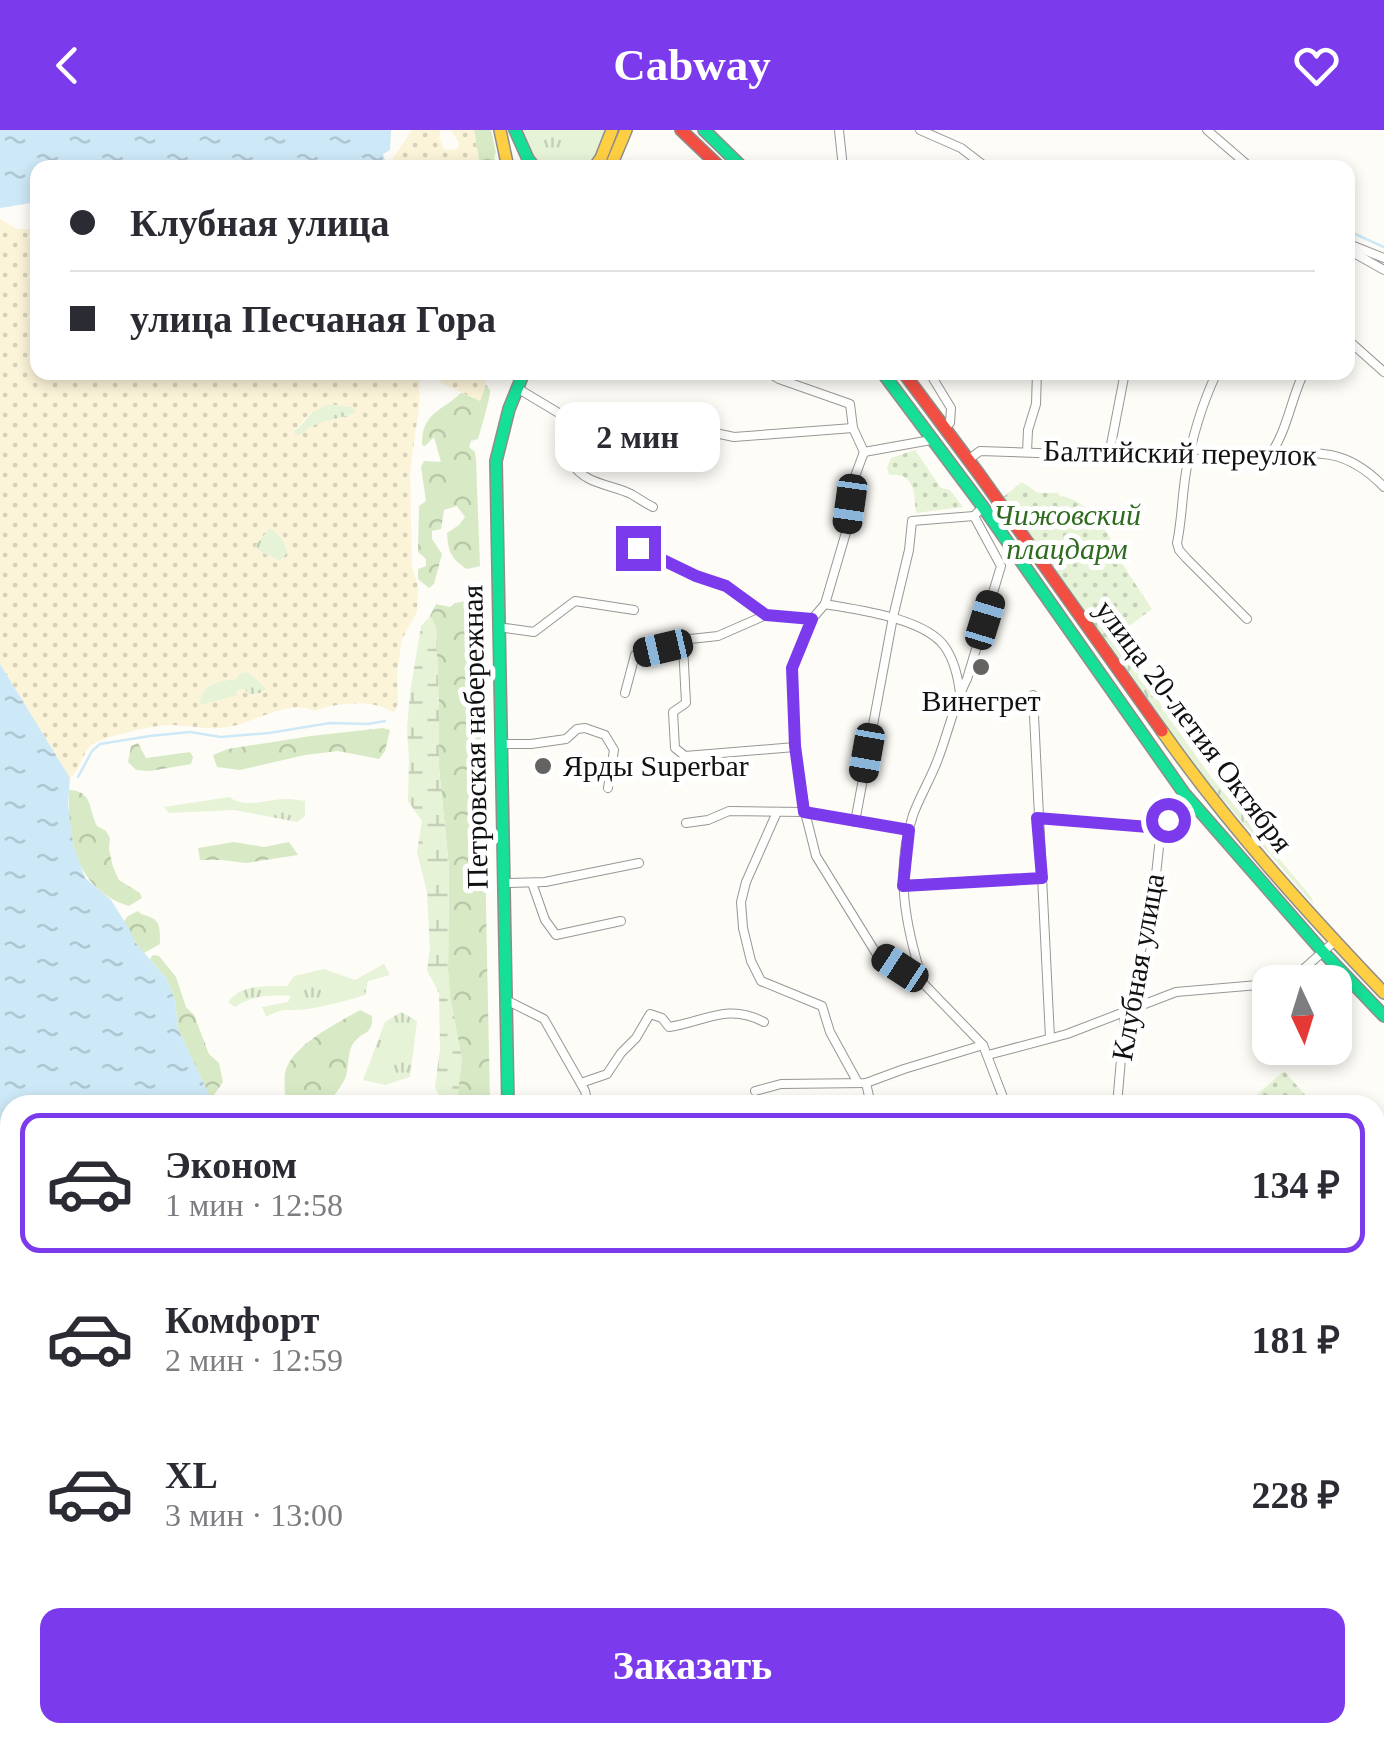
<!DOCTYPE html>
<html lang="ru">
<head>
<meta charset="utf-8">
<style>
	:root { --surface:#fff; --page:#f2f2f3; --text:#2b2b33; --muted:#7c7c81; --line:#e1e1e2; --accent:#7c3aed }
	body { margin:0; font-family:"Times New Roman",serif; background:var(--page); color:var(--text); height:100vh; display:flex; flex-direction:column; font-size:38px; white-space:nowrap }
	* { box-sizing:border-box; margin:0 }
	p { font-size:32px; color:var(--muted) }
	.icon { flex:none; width:55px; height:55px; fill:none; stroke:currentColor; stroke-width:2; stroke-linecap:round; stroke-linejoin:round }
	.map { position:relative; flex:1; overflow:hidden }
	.drawer { position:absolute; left:0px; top:965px; width:1385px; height:648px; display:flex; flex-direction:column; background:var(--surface); border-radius:30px 30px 0 0; box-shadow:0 5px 15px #0003 }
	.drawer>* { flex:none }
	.hud { position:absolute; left:30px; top:30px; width:1325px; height:220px; border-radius:20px; box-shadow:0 5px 15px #0003; display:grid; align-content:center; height:220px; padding:0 40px; background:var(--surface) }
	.needle { width:65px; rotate:176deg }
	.buttons { position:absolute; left:1252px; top:835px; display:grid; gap:20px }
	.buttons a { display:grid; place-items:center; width:100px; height:100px; border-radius:20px; background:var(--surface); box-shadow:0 5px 15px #0003; font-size:50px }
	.end { position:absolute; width:45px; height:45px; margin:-22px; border:12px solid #7c3aed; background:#fff; box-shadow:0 0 0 5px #fff }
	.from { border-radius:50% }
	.bubble { position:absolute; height:70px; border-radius:20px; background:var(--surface); box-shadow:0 5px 15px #0003; font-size:32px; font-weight:600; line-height:70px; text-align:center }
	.car { position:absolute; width:30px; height:60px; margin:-30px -15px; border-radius:12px; box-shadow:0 0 8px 2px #0007; background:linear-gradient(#222 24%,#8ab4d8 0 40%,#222 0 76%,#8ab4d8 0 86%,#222 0) }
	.hud b { display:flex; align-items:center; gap:35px; height:95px; font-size:38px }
	.hud b+b { border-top:2px solid var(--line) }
	.hud i { width:25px; height:25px; background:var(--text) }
	ul { padding:18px 0 0; list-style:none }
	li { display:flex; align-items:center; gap:30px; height:140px; margin:0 20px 15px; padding:0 20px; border:5px solid transparent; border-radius:20px }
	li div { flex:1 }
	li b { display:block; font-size:38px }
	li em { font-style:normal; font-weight:600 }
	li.active { border-color:var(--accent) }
	li>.icon { width:90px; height:90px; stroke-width:1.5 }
	.primary-button { display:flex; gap:20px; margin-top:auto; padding:20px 40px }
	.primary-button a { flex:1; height:115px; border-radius:20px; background:var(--accent); color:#fff; font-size:40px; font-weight:600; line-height:115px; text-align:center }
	header { display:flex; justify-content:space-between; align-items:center; height:130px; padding:0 40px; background:var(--accent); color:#fff; font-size:45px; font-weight:600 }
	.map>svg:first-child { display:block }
	.grass { fill:url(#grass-tufts) }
	.forest { fill:url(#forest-crowns) }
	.wetland { fill:url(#wetland-marsh) }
	.sand { fill:url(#sand-dots); fill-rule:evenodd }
	.park { fill:url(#park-dots) }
	.water { fill:url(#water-ripples) }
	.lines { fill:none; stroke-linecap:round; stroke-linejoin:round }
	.stream { stroke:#cde8f7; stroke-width:2.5 }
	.street-casing { stroke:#979795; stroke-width:10 }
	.fast-casing { stroke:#8e8d8b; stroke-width:14 }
	.slow-casing { stroke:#8e8d8b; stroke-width:14 }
	.jam-casing { stroke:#8e8d8b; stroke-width:14 }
	.street { stroke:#fffffe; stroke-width:8 }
	.fast { stroke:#16e098; stroke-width:11 }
	.slow { stroke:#ffcf43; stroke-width:11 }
	.jam { stroke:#f24e42; stroke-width:11 }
	.route { stroke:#7c3aed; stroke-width:12 }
	.poi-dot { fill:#646362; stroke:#fff; stroke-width:4 }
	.labels { text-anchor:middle; stroke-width:10; stroke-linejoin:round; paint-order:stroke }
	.street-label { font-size:30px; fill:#111; stroke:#fff }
	.park-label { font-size:30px; font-style:italic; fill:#2f6b1f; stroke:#fff }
	.poi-label { font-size:30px; fill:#111; stroke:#fff }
</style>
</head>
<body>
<header><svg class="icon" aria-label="back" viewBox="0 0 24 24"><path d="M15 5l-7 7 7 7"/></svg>Cabway<svg class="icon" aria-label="heart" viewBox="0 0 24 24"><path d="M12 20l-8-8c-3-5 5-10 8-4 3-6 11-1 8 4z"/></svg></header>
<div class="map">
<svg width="1384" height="1611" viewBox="0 0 1384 1611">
	<defs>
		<pattern id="grass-tufts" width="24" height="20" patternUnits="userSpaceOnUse" patternTransform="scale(2.5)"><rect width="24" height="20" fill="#e7f3d7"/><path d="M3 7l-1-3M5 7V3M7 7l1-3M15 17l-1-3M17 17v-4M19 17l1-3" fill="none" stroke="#c5cfb8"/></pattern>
		<pattern id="forest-crowns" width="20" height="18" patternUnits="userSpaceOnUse" patternTransform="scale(2.5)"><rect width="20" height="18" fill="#d8eac5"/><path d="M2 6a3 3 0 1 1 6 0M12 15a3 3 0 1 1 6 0" fill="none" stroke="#b8c8a8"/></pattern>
		<pattern id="wetland-marsh" width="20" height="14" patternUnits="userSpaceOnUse" patternTransform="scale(2.5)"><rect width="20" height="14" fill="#e7f3d7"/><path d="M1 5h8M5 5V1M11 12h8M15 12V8" fill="none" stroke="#c5cfb8"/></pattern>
		<pattern id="sand-dots" width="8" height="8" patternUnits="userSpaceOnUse" patternTransform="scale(2.5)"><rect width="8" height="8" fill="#fcf4d9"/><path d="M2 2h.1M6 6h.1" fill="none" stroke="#d7d0b9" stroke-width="1.8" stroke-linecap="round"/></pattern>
		<pattern id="park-dots" width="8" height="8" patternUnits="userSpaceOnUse" patternTransform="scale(2.5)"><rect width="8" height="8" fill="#e7f3d7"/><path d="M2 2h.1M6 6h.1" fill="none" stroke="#c5cfb8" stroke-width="1.8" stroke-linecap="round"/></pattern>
		<pattern id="water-ripples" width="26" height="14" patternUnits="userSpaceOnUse" patternTransform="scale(2.5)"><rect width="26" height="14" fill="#cde8f7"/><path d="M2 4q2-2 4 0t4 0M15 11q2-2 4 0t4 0" fill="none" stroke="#afc6d3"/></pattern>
	</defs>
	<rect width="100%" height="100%" fill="#fdfcf7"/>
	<g class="grass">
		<polygon points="518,0 609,0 595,31 588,38 540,37"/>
		<path d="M328 274 352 277 356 281 353 284 314 295 300 305H295L294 301C309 291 306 281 328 274Z"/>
		<polygon points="270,397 282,408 288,422 280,431 259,421 254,416"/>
		<polygon points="1049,410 1119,507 1170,589 1211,647 1312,768 1313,774 1200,643 1039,414"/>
		<path d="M248 542 267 559 261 563 237 566 200 576C199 554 217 551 236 549L239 543Z"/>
		<path d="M229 667C248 680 267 668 288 669 294 669 299 670 305 671V686L297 692 234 680 169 683 164 677Z"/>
		<path d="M384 834 390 845 368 851 365 865C346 871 326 876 307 879 286 882 286 876 266 887L262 877 288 872 291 866C270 865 253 865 235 877L228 872C242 853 266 857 287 856L294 846 324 839 355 850Z"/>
		<polygon points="401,882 417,891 410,947 385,955 363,950 385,892"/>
	</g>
	<g class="forest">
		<polygon points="474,0 491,0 496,22 494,28 500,37 480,37"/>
		<path d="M486 254C487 257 490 259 490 261 491 265 480 302 478 309L471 311 469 317 475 322 476 330 480 436 467 439C451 429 448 421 447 403L459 395 465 387 457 376 444 380 441 399 432 401V409L442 424 434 454 429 458 418 449V439L426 436V429L418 422 419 376 426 371 421 337 424 331 441 332 434 307 425 316 422 315C422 282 441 282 461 263L480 270Z"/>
		<path d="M471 470 480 480 485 721C479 733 483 739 485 751 486 759 486 768 486 775L490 975H457L448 840 449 738 439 638V579L436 497 430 486 436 474 450 477 455 473Z"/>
		<polygon points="383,598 390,600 385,621 379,629 338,621 305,625 240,640 217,637 213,625 228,619 311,606"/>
		<polygon points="138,613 146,628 190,622 193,627 191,634 150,641 136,640 128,632 131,616"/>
		<path d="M69 660C93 661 88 678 97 696L106 701 110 708 109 719 113 737 119 750 140 763 142 768 129 776C76 759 67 710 69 660Z"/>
		<polygon points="234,712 264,717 289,712 298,725 246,733 222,730 200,730 198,718"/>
		<path d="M138 781 141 784C161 789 160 795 160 814L144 823 134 811 124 791 128 786Z"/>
		<polygon points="153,825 159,826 176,847 186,877 194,885 209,924 219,933 223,952 211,969 178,899 175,870 166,848 150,829"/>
		<path d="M360 880 372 886C373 906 363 900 354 912 347 922 349 935 346 946 343 955 333 966 328 975H286C285 968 284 950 285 943 291 915 338 893 360 880Z"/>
	</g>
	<polygon class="wetland" points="430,486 436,497 439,579 439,638 449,738 448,840 450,865 462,929 457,974 443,975 435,957 440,919 439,863 427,840 430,818 427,762 417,722 422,691 408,671 409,629 407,598 410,563 421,496"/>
	<g class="sand">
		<polygon points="412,0 441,0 439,7 445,20 457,19 459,13 451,0 474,0 480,37 387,37"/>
		<path d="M0 89 17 99H29L37 89 38 242 420 243 419 277 410 341 412 437 418 456 417 482 402 509 397 543 398 573 394 583C373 568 337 573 314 581 291 569 254 592 233 596 211 601 193 596 171 595 158 594 108 606 96 612 81 620 82 639 70 648L0 534ZM329 274 352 277 356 281 353 284 314 295 300 305H295L294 301 310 283ZM270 398 282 408 288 421 280 431 259 421 255 416ZM248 542 267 559 261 563 250 565 244 559 237 560 236 566 200 575C199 553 218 551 236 549L240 543Z"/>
		<polygon points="434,243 485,243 486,254 480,271 441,253"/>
	</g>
	<g class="park">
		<path d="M915 320 941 358 950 360 963 377 916 383C914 361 915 343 889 345L887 337 891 328Z"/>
		<path d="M1022 352 1038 363H1058L1060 366C1092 371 1105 401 1122 426L1119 429 1152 479 1106 513 1003 367Z"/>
		<polygon points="1284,941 1314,975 1245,975"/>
	</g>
	<g class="water">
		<polygon points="0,0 391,0 390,20 383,24 387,37 38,38 37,72 0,78"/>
		<polygon points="0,534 70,648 68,674 73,714 85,748 111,770 131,802 134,811 166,848 175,870 178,899 214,975 10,975 10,1602 283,1602 283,1611 0,1611"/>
	</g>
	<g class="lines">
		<g class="stream">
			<polyline points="1353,103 1384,117"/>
			<polyline points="78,647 92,621 100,614 150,606 190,602 221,607 269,603 330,593 368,594 385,591"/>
		</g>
		<defs>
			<g id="street">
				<polyline points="839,0 843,38"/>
				<polyline points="920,0 961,18 987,38"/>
				<polyline points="1207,0 1251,38"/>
				<polyline points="1351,115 1384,128"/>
				<polyline points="1352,122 1384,140"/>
				<polyline points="1348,210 1384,242"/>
				<polyline points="767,242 779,249 850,274 853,298 864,322"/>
				<polyline points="929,242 951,278 950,293 944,298"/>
				<path d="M1217 242C1202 274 1192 307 1186 342 1182 365 1182 390 1177 413L1179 420 1186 428 1247 489"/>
				<polyline points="517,258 582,297 596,300 696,299 734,307 853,298"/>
				<path d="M582 297 572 333C584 354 610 354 631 364 638 368 645 373 653 377"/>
				<polyline points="864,322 854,349 847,399 825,474 812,489 792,538 795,617 805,682 816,726 876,823 923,853 983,915 1006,975"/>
				<polyline points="864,322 931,310"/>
				<polyline points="1027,322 1028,300 1036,274 1037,242"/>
				<polyline points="1109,325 1125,242"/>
				<path d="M1267 329C1287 304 1290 271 1304 242"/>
				<path d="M968 330 980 321 1232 330C1295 329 1333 304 1384 357"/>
				<polyline points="638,419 697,446 726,456 766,485"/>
				<path d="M825 474C858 480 925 488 945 517 954 530 958 547 960 563"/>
				<polyline points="498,497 534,502 575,471 634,480"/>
				<polyline points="683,515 686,573 673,582 675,618 685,626 795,617"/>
				<polyline points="625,563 635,525 683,515 690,509 718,506 766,485 812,489"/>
				<polyline points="1033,565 1050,908"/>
				<polyline points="500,614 531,614 566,609 577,599 585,598 605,605 614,620 608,658"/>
				<polyline points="777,682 746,752 741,772 743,798 751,831 761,851 822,876 830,902 858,953"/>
				<polyline points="1037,688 1161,698"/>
				<polyline points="855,692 893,487 909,420 912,391 974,386"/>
				<polyline points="686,693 708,690 729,681 805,682 909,700"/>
				<polyline points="503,753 545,752 639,733"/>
				<polyline points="532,753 545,790 556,805 621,791"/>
				<polyline points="903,755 1042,748"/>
				<path d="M923 852C906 798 894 742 913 685 920 666 931 648 938 629 948 603 954 574 967 549L1001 436 974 386 983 377"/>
				<polyline points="1289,852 1335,811"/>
				<polyline points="506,870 544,889 585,961 588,975"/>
				<polyline points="988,925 1067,904 1176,862 1270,854"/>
				<path d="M581 953 607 944 621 923 636 908 650 884 662 888 669 897C706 891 728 873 764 892"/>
				<polyline points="866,953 871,975"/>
				<polyline points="755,961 781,954 866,953 904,939 983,915"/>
				<polyline points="1117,975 1125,883 1153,773 1161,698 1169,690 1183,694"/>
				<polyline points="1375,1177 1384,1181"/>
				<polyline points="1375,1319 1384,1322"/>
				<polyline points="1375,1374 1384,1347"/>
				<polyline points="1375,1433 1382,1472"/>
				<polyline points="1375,1583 1384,1586"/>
				<polyline points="803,1602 803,1611"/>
				<polyline points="933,1602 948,1611"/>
				<polyline points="1041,1602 1043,1611"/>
				<polyline points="1146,1602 1150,1611"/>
			</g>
			<g id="fast">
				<polyline points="515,0 528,29 535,38"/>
				<polyline points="704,0 743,38"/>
				<polyline points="882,242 983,377 1184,663 1323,822 1384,886"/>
				<polyline points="508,975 496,331 509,279 524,242"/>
			</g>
			<g id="slow">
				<polyline points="500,0 508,38"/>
				<polyline points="594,38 601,28 612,0"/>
				<polyline points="610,38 626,0"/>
				<path d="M1162 601C1228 695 1305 780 1384 863"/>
				<polyline points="512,1602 512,1611"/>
			</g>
			<g id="jam">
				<polyline points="681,0 721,38"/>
				<polyline points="903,242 979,344 1162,601"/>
			</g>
		</defs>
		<use href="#street" class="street-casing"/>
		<use href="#fast" class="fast-casing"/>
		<use href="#slow" class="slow-casing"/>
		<use href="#jam" class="jam-casing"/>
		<use href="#street" class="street"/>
		<use href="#fast" class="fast"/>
		<use href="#slow" class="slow"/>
		<use href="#jam" class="jam"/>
	</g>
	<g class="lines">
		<polyline class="route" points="638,418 696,446 726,456 766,485 812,489 792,538 795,616 804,682 909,700 903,756 1042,748 1037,688 1161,698 1168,690"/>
	</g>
	<g class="poi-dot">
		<circle cx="981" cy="537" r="10"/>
		<circle cx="543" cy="636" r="10"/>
	</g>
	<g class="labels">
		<g class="street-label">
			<text transform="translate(1180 323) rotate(1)" y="10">Балтийский переулок</text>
			<text transform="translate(1194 596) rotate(53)" y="10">улица 20-летия Октября</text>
			<text transform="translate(475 607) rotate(-91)" y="10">Петровская набережная</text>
			<text transform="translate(1138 837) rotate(-80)" y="10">Клубная улица</text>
		</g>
		<g class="park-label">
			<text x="1067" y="395">Чижовский<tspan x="1067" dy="34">плацдарм</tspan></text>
		</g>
		<g class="poi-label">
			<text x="981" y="581">Винегрет</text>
			<text x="563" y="646" text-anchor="start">Ярды Superbar</text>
		</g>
	</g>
</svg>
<div class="buttons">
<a><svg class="needle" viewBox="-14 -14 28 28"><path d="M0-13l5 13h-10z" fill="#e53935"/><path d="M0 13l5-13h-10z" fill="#7c7c81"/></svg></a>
</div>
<i class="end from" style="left:1168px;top:690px"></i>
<i class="end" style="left:638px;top:418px"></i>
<div class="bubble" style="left:555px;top:272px;width:165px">2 мин</div>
<i class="car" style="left:850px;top:374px;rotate:188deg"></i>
<i class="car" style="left:985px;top:490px;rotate:17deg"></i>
<i class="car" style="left:663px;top:518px;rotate:257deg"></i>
<i class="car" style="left:867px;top:623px;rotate:190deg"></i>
<i class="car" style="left:900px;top:838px;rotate:303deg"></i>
<div class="hud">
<b><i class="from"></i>Клубная улица</b>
<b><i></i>улица Песчаная Гора</b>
</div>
<section class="drawer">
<ul>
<li class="active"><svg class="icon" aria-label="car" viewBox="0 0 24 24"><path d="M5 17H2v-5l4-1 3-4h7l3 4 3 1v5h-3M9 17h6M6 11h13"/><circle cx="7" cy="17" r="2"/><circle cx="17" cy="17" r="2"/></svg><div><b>Эконом</b><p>1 мин · 12:58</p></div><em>134 ₽</em></li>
<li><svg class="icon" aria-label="car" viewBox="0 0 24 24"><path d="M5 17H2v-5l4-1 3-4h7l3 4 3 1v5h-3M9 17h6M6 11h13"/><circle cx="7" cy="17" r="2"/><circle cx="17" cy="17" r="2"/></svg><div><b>Комфорт</b><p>2 мин · 12:59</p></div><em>181 ₽</em></li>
<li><svg class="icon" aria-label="car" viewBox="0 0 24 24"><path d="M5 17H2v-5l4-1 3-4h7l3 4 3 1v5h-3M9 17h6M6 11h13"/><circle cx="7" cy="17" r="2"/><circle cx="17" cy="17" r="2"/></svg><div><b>XL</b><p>3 мин · 13:00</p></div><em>228 ₽</em></li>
</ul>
<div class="primary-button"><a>Заказать</a></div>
</section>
</div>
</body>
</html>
